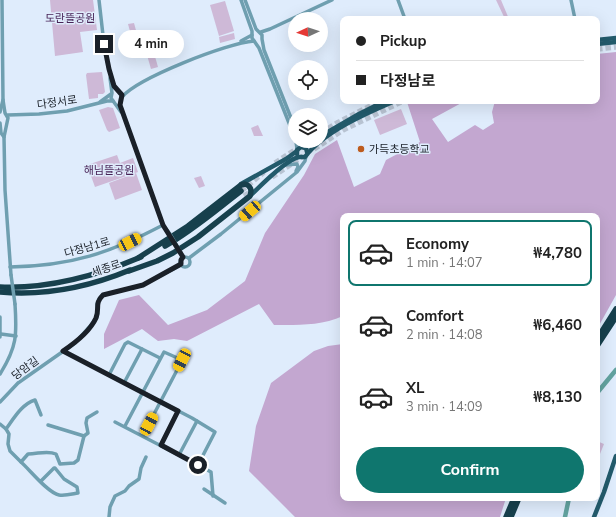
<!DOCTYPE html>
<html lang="en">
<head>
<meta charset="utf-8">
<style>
	:root { --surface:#fff; --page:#f2f2f2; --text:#222; --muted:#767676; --line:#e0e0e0; --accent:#0f766e }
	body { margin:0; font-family:"Nunito Sans","Noto Sans KR",sans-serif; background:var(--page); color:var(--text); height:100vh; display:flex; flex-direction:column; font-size:15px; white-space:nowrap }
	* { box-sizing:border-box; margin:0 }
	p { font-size:13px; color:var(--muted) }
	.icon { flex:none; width:22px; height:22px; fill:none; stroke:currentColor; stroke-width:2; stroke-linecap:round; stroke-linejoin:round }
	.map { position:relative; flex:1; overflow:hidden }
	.details { position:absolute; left:340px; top:213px; width:260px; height:288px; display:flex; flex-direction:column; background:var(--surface); border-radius:8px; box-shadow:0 4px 16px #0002 }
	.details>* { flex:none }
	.top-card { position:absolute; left:340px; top:16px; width:260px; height:88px; border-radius:8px; box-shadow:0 4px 16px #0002; display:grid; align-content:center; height:88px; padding:0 16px; background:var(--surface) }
	.needle { width:26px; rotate:267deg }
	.tools { position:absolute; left:288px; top:12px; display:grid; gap:8px }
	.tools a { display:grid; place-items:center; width:40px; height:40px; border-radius:50%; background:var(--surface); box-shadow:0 4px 16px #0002; font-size:20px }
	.end { position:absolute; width:18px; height:18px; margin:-9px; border:5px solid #1a2028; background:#fff; box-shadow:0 0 0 2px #fff }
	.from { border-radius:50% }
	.bubble { position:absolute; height:28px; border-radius:14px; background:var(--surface); box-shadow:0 4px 16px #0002; font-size:13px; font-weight:700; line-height:28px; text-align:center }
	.car { position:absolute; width:12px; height:24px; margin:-12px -6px; border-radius:5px; box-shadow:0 0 3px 1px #0007; background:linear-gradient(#f5c518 24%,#345 0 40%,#f5c518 0 76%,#345 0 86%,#f5c518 0) }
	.top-card b { display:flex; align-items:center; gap:14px; height:38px; font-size:15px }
	.top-card b+b { border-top:1px solid var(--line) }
	.top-card i { width:10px; height:10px; background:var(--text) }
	ul { padding:7px 0 0; list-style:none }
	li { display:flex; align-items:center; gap:12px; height:66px; margin:0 8px 6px; padding:0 8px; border:2px solid transparent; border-radius:8px }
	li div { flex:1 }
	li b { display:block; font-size:15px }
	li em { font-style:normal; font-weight:700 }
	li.selected { border-color:var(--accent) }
	li>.icon { width:36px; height:36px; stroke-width:1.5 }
	.cta { display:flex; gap:8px; margin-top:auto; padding:8px 16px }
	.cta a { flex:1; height:46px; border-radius:24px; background:var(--accent); color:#fff; font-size:16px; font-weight:700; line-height:46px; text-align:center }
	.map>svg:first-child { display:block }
	.green { fill:#ceb9d7 }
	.forest { fill:#c3a7d0 }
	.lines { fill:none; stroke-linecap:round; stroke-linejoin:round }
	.river { stroke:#62a29f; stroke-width:4.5 }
	.highway-tunnel { stroke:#b8c3d2; stroke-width:5.5; stroke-dasharray:5.5 3; stroke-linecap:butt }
	.minor { stroke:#6f9fb0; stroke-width:3.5 }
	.major { stroke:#225a6b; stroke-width:4.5 }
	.highway { stroke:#17404d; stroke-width:5.5 }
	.minor-bridge { stroke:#6f9fb0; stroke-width:3.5 }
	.route { stroke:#1a2028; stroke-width:5 }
	.poi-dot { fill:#bd5b1d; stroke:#dfecfc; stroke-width:1.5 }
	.labels { text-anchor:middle; stroke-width:3; stroke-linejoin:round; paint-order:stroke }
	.park-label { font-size:11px; fill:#482357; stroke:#dfecfc }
	.street-label { font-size:11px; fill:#1a2028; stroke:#dfecfc }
	.poi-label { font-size:11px; fill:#1a2028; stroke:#dfecfc; text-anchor:start }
</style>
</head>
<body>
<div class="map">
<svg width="616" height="517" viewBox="0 0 616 517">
	<rect width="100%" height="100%" fill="#dfecfc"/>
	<g class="green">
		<polygon points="50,0 93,0 97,30 80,32 83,52 55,56"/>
		<polygon points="496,0 501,0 509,19 505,19"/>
		<polygon points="225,1 234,31 219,36 210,5"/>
		<polygon points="134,23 137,34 131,35 128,24"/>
		<polygon points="234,33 235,39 220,43 219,37"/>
		<polygon points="154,53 158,67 151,69 147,55"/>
		<polygon points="102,72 105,92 103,94 98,94 98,98 89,99 86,75 87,73"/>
		<polygon points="108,107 113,108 120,128 109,132 107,130 99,110"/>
		<polygon points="401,109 407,124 380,135 374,120"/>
		<polygon points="258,125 263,136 254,136 251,128"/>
		<polygon points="117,155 120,163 133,158 138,172 95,187 87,165"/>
		<polygon points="136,173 142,190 115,200 109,183"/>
		<polygon points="201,176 205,186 199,188 194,178"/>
		<polygon points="597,441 604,444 600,454 597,453"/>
	</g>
	<g class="forest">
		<path d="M616 52V295L597 329V216H343V316C321 326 297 325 274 325L259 304 187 341 174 339 158 341 142 329 104 349V334L119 300 139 295 168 325 207 310 245 281 265 233 304 175 315 154 337 140 354 187 380 174 386 160 420 142 407 102 411 101H465L432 119 448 142 475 125 483 130 494 123 492 112 495 101H597V54Z"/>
		<polygon points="343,344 343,498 506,498 500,517 295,517 249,471 256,426 271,383 314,351 328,346"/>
	</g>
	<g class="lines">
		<g class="river">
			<polyline points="597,393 616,370"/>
			<polyline points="565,517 569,498"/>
		</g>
		<g class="highway-tunnel">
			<polyline points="597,49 616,47"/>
			<polyline points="321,133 337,123 380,101"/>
			<polyline points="314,149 343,130 403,101"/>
			<polyline points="275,163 298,148"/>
			<polyline points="272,177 303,156"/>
			<polyline points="241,191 264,172"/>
			<polyline points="244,196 254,190"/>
		</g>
		<g class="minor">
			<polyline points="2,0 3,100 5,113 8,118 4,137 5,190 11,275"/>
			<polyline points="99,0 104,44 109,70"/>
			<polyline points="241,0 252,31 252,38 259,48 295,138"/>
			<polyline points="245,0 256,29 262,35 262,39 264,50 295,128"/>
			<polyline points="398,0 405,19"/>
			<polyline points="571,0 575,19"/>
			<polyline points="261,32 270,29 332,0"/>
			<polyline points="241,41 252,35"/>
			<polyline points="109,69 114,85 121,95 120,105 163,225 170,234"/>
			<polyline points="110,78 112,93 111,98 121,112"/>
			<path d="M122 97C138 78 227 43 254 41"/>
			<polyline points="100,102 111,94"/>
			<polyline points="0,112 3,100"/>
			<polyline points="8,115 39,114 67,111 107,101 113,101"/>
			<polyline points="0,123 1,133 4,137"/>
			<polyline points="296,141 297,149"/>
			<polyline points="300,141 303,147"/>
			<polyline points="285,165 297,164 298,167 296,171"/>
			<circle cx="185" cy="262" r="5"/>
			<polyline points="189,258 221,234 297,172 305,161 306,156"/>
			<path d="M10 267C71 266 110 253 163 225"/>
			<polyline points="0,317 0,337"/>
			<polyline points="1,334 16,336"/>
			<polyline points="63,351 192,418 215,432 198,465 211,472 213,496"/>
			<path d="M0 374C17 347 17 335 15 304"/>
			<polyline points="109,375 125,344 128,342 160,358"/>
			<polyline points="124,383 142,349"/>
			<polyline points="0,402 18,383 75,343 92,324 97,317 97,304 99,299 103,295 143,285 181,265"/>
			<polyline points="115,422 198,465"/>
			<polyline points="0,424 6,429"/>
			<polyline points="48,425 84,436 88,433 86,423 87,418 97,412"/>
			<polyline points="125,426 164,352 182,360"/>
			<polyline points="143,435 186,353"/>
			<polyline points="161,445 178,411"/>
			<polyline points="179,455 197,421"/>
			<path d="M21 462 10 451 8 444 9 434 6 429C14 418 22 404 35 400L41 415"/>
			<path d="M41 481 54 468H55L64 479 77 487 78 493C72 494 65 496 59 495 48 493 30 470 21 462L28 454C38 454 47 450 56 454L60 464 74 463 78 460 84 436"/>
			<polyline points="204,489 225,503"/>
			<polyline points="109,517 110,507 115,496 125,491 129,486 139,479 141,468 146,457"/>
		</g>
		<g class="major">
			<polyline points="597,40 616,38"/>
			<polyline points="597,44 616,42"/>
			<polyline points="321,136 359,114 385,101"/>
			<polyline points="304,141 312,141"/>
			<polyline points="304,147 314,141"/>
			<polyline points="297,154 297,150 301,147 306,148 307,152"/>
			<polyline points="241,184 286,159 297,151"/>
			<path d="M250 196C259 187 287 159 299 157 301 157 303 157 305 157 323 132 367 113 395 101"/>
			<polyline points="594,517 604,492 616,456"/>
		</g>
		<g class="highway">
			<path d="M165 246C192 231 216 210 241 191"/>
			<path d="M129 271 157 261 173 253 198 237 250 196C252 190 251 186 245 184L241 185 188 226 138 258"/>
			<path d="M0 287C49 289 96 276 141 257"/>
			<path d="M0 292C45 296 89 287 130 270"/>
			<polyline points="597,339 616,309"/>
			<polyline points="597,346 616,317"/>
			<polyline points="506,517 514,498"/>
			<polyline points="511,517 519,498"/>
		</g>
		<g class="minor-bridge">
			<polyline points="170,234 181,253"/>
			<polyline points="11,275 15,304"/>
		</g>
	</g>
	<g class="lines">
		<path class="route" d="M104 44 109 69 114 86 122 95 120 105 163 225 183 257 181 260V264L143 285 103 295C94 304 100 308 96 318 90 331 75 343 63 351L178 411 161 445 198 465"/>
	</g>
	<circle class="poi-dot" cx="361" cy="149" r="4"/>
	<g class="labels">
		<g class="park-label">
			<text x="70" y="22">도란뜰공원</text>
			<text x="109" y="174">해님뜰공원</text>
		</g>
		<g class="street-label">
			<text transform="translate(57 102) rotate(-8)" y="4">다정서로</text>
			<text transform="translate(87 247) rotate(-16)" y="4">다정남1로</text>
			<text transform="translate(106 268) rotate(-19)" y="4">세종로</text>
			<text transform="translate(25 368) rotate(-37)" y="4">당암길</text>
		</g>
		<g class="poi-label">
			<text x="369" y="153">가득초등학교</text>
		</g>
	</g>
</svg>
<div class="tools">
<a><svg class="needle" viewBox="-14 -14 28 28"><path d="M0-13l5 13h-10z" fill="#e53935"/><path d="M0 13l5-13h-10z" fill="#767676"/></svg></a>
<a><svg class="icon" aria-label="locate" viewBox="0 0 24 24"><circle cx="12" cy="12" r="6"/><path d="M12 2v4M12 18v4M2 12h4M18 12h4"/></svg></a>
<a><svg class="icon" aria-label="layers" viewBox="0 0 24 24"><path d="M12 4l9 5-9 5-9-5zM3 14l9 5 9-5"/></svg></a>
</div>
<i class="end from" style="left:198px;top:465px"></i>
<i class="end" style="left:104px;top:44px"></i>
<div class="bubble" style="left:118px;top:30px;width:66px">4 min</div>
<i class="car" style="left:250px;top:211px;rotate:229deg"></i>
<i class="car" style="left:130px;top:242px;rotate:63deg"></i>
<i class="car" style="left:182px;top:360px;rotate:207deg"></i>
<i class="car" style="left:149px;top:424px;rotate:28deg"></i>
<div class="top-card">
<b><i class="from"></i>Pickup</b>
<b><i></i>다정남로</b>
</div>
<section class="details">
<ul>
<li class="selected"><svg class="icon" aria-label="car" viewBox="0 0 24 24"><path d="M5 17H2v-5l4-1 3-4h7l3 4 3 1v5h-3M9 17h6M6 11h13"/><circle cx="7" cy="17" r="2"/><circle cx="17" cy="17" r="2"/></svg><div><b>Economy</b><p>1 min · 14:07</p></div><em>₩4,780</em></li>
<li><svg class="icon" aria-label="car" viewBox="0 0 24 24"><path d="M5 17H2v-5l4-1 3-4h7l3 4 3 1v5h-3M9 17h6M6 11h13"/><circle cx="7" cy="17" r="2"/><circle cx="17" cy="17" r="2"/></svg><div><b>Comfort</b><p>2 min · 14:08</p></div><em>₩6,460</em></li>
<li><svg class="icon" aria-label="car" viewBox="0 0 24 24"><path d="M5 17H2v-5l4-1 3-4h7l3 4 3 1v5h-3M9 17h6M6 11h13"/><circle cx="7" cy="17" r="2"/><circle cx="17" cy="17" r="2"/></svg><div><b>XL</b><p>3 min · 14:09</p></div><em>₩8,130</em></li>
</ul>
<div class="cta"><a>Confirm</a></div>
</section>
</div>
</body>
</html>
